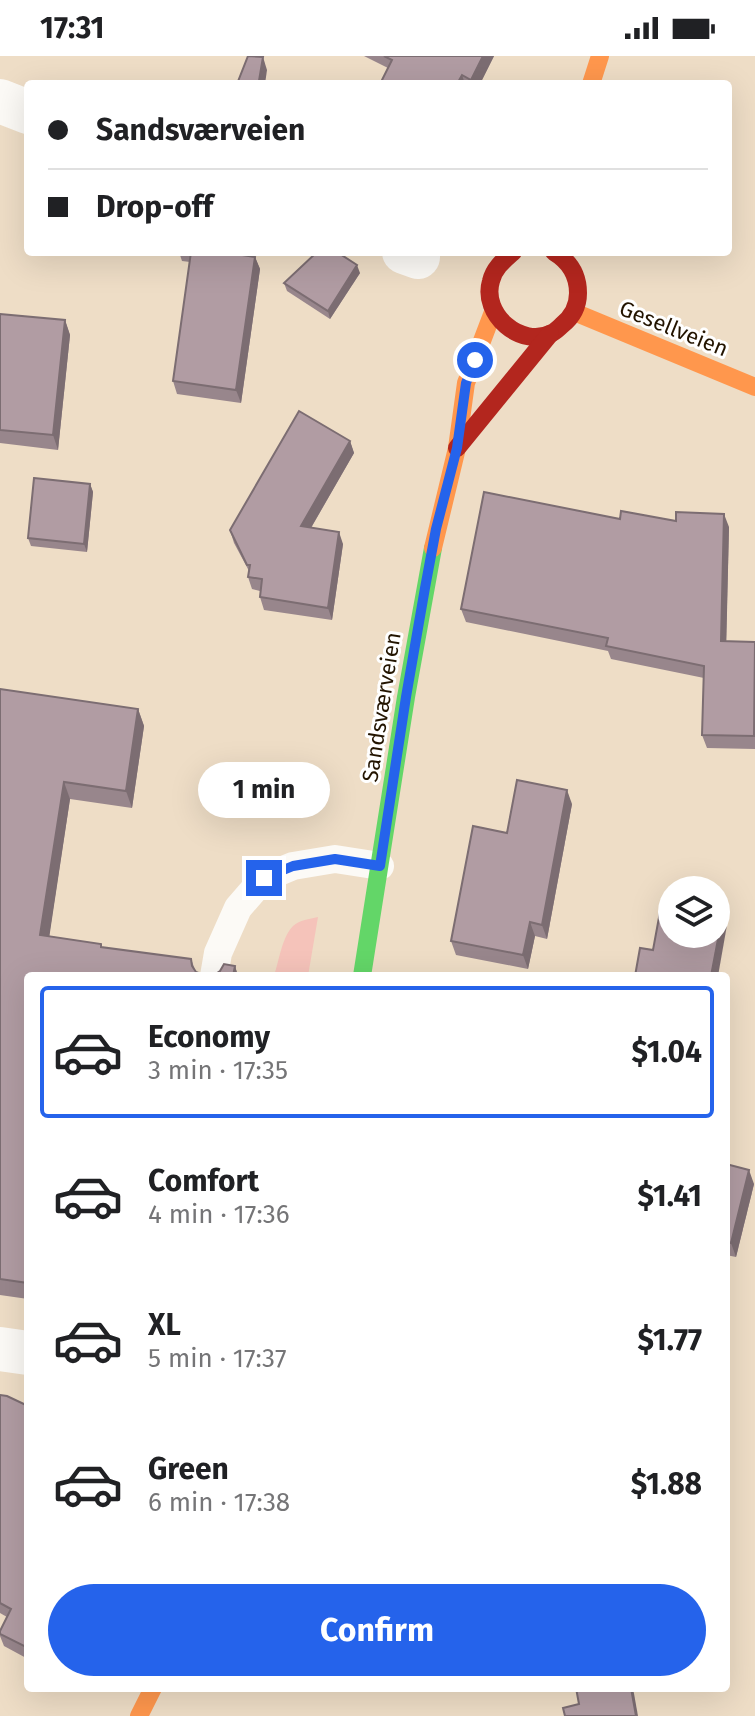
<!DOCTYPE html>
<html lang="en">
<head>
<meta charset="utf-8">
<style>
	:root { --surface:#fff; --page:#f2f2f2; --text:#202124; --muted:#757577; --line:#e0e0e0; --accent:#2563eb }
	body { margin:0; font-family:"Fira Sans",sans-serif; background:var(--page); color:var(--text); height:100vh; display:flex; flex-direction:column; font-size:30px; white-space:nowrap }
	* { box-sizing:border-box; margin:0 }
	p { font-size:26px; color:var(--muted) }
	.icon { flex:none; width:44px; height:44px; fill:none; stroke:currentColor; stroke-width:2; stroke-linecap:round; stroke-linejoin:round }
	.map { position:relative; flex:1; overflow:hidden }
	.panel { position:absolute; left:24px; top:916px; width:706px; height:720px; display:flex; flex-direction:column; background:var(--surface); border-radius:8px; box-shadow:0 8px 32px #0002 }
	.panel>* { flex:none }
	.guide { position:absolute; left:24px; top:24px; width:708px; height:176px; border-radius:8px; box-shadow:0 8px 32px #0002; display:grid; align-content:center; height:176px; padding:0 24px; background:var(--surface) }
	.controls { position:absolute; left:658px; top:820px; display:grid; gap:16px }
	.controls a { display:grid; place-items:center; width:72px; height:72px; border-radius:50%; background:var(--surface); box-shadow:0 8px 32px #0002; font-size:40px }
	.end { position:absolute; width:36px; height:36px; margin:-18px; border:10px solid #2563eb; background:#fff; box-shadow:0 0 0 4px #fff }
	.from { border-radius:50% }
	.bubble { position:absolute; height:56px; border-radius:28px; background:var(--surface); box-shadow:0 8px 32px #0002; font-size:26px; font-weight:700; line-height:56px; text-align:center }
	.guide b { display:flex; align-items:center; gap:28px; height:76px; font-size:30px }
	.guide b+b { border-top:2px solid var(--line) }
	.guide i { width:20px; height:20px; background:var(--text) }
	ul { padding:14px 0 0; list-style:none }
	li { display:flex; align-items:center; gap:24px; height:132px; margin:0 16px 12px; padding:0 8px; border:4px solid transparent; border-radius:8px }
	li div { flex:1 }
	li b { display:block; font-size:30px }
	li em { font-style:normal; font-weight:700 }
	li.active { border-color:var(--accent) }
	li>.icon { width:72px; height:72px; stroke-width:1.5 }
	.cta { display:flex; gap:16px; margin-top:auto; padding:16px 24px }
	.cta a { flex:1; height:92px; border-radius:48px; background:var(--accent); color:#fff; font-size:32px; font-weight:700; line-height:92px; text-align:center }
	.status { display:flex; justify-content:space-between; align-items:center; height:56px; padding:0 40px; background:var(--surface); direction:ltr }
	.status svg { height:22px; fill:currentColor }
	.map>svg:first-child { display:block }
	.green { fill:#f5c3ba }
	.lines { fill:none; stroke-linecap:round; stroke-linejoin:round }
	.lane { stroke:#fcfaf6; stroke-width:28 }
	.street { stroke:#fcfaf6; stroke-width:44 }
	.fast { stroke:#63d668; stroke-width:18 }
	.slow { stroke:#ff974d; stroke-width:18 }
	.jam { stroke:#b3261e; stroke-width:18 }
	.wall { fill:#98868c }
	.shaded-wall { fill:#7c6d72 }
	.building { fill:#b19ca3; stroke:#7c6d72; stroke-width:2 }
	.route { stroke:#2563eb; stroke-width:10 }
	.labels { text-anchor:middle; stroke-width:6; stroke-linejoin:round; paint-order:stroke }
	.street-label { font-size:22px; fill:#231400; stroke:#fff }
</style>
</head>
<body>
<div class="status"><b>17:31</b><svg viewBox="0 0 49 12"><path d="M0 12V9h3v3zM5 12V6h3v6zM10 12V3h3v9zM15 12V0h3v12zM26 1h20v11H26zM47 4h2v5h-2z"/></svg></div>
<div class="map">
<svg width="755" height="1660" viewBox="0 0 755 1660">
	<rect width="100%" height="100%" fill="#eeddc6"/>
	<path class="green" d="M318 861 308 920H274C279 905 282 881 293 870 300 864 309 863 318 861Z"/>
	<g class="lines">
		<polyline class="lane" points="214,920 218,897 238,852 264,822 293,810 335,803 380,810"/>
		<g class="street">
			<polyline points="0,45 28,56"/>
			<polyline points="404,196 418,201"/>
			<polyline points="0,1293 28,1297"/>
		</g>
		<polyline class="fast" points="362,920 406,641 433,492"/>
		<g class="slow">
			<polyline points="591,28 600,0"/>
			<polyline points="574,256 755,331"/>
			<polyline points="433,492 457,392 466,327 493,256"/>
			<polyline points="139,1660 153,1632"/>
		</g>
		<g class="jam">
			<path d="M513 196C504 204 494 212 491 225 481 258 521 293 552 277 556 275 559 272 562 269 572 261 578 250 578 237 578 219 569 205 554 196"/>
			<polyline points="457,392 550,278"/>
		</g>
	</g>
	<g class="wall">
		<polygon points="364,0 494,0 480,28 380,28 388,12"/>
		<polygon points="179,196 242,196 241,199 255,201 260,213 241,347 177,338 173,325 190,206 182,205"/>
		<polygon points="360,217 330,263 287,235 284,227"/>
		<polygon points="0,258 65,264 70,279 58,394 0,387"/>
		<polygon points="350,385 354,397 311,472 343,488 332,564 264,554 260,541 260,535 252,533 248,521 249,515 234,487 230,474"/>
		<polygon points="90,428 93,436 87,496 31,490 28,482"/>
		<polygon points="620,463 676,465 729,471 726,586 755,586 755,693 707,692 702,679 704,622 611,603 608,595 466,566 461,553"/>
		<polygon points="0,633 138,653 144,670 132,752 70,743 49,880 101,888 102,891 191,903 196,916 206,920 214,919 235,910 238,920 28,920 28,1243 0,1239"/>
		<polygon points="572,748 547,883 535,880 528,913 456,899 451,885 507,777"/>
		<polygon points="726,1108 754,1128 736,1201 726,1199"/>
		<polygon points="0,1339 28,1350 28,1603 4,1590 0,1580 0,1575 7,1561 0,1557"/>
	</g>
	<g class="shaded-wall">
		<polygon points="483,0 494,0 480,28 473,28 471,24"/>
		<polygon points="263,1 267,14 265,28 259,25"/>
		<polygon points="462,19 465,28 457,28"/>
		<polygon points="255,201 260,213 241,347 236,334"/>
		<polygon points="357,209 360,217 330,263 328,255"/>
		<polygon points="65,264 70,279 58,394 53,379"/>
		<polygon points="350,385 354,397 305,482 301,470"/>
		<polygon points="90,428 93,436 87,496 84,488"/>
		<polygon points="724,458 729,471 726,599 721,585"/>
		<polygon points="339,476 343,488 332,564 328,552"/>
		<polygon points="138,653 144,670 132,752 126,735"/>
		<polygon points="64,726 70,743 47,896 40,879"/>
		<polygon points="567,734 572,748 547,883 542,869"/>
		<polygon points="723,857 727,869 718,920 711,920"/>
		<polygon points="530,866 535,880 528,913 523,899"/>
		<polygon points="235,910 238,920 233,920"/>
		<polygon points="749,1114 754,1128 736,1201 731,1187"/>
		<polygon points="631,1632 633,1632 638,1660 636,1660"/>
	</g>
	<g class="building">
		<polygon points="248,0 263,1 259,25 266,28 237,28"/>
		<polygon points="384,0 483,0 471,24 462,19 457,28 380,28 392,4"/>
		<polygon points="191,196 235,196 235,198 255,201 236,334 173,325"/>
		<polygon points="317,196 337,196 357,209 328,255 284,227"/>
		<polygon points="0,258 65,264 53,379 0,374"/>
		<polygon points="299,355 350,385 301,470 339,476 328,552 260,541 262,523 248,521 250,509 247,509 230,474"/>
		<polygon points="34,422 90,428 84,488 28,482"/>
		<polygon points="484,436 620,463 621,455 676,465 676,456 724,458 721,585 755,586 754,680 702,679 704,610 606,590 608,582 461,553"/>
		<polygon points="0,633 138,653 126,735 64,726 40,879 101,888 101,891 191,903 192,910 196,916 206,920 214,919 220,915 224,908 235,910 233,920 28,920 28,1227 0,1223"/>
		<polygon points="517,724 567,734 542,869 530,866 523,899 451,885 473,770 507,777"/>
		<polygon points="662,845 672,847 672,878 716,878 716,856 723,857 711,920 635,920 640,892 653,894"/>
		<polygon points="726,1108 749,1114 731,1187 726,1186"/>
		<polygon points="0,1339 7,1340 28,1350 28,1592 0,1578 0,1575 11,1553 0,1547"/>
		<polygon points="576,1632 631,1632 636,1660 565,1660 563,1652 579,1648"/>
	</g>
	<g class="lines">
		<polyline class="route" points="264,822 293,810 335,803 380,810 406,641 425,532 436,473 457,392 466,327 475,304"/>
	</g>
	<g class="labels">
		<g class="street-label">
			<text transform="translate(674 272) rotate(22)" y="8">Gesellveien</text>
			<text transform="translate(381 651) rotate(-81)" y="8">Sandsværveien</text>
		</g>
	</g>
</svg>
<div class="controls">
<a><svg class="icon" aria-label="layers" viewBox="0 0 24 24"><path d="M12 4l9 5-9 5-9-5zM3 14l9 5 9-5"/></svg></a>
</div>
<i class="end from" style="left:475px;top:304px"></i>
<i class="end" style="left:264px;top:822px"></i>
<div class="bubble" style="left:198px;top:706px;width:132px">1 min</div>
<div class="guide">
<b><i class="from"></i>Sandsværveien</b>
<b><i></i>Drop-off</b>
</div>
<section class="panel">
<ul>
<li class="active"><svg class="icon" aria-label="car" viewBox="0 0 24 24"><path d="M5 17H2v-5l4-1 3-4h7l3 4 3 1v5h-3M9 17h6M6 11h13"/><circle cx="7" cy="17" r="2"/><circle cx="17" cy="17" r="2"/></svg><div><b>Economy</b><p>3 min · 17:35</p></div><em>$1.04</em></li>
<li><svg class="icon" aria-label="car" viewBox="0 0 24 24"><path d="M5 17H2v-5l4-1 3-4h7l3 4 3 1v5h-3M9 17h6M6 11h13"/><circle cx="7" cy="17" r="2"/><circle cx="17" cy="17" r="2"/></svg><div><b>Comfort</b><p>4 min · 17:36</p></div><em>$1.41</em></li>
<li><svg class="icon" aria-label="car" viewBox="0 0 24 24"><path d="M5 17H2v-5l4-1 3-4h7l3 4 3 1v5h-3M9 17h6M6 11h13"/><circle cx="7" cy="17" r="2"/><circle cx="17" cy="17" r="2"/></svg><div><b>XL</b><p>5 min · 17:37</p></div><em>$1.77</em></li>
<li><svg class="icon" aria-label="car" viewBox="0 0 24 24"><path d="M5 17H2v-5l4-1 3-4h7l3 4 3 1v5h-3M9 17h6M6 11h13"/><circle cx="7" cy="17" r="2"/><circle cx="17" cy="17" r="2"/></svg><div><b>Green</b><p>6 min · 17:38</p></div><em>$1.88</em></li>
</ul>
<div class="cta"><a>Confirm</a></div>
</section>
</div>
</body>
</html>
